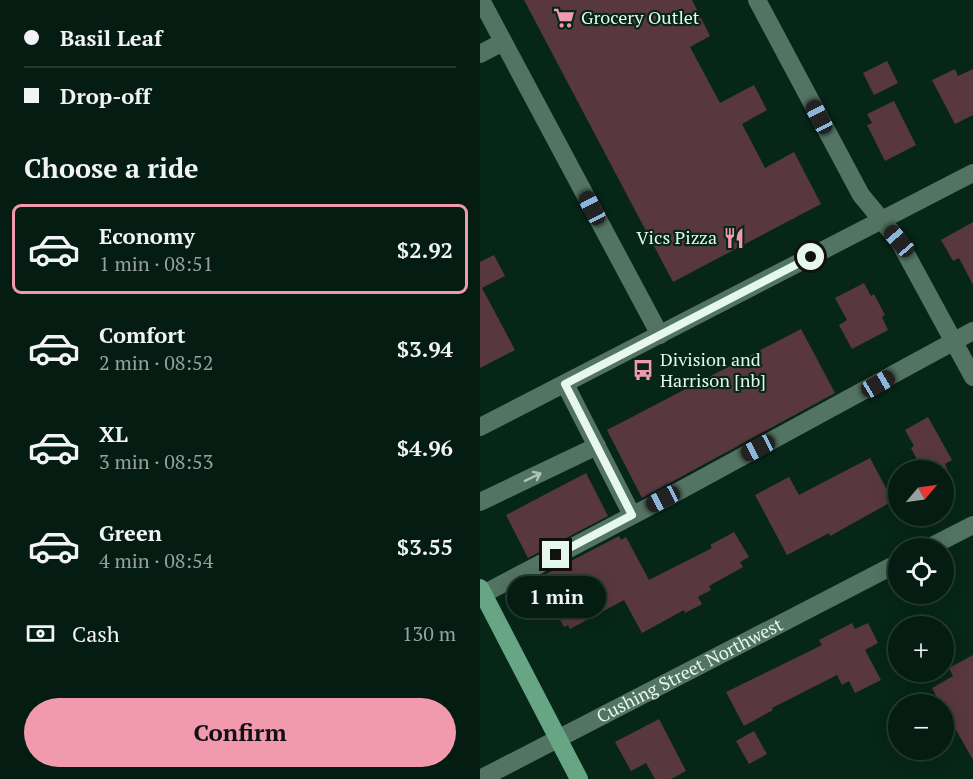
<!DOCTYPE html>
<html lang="en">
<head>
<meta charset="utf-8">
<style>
	:root { --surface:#041c12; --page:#0d251b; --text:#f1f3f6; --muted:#97a19f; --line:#253a32; --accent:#f29aad }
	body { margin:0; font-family:"PT Serif",serif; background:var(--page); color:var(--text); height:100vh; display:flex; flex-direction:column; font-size:22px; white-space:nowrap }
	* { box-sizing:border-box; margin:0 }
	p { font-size:20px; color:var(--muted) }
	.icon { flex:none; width:33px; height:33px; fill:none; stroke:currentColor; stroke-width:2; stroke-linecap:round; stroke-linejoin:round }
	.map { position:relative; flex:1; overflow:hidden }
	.details { display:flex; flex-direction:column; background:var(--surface); width:480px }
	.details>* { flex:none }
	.guide { display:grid; align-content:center; height:132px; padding:0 24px; background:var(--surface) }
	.needle { width:39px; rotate:61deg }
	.controls { position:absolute; left:408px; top:460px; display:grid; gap:12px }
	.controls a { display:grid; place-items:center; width:66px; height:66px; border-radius:50%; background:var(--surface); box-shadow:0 3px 15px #0003,0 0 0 2px var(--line); font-size:30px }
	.end { position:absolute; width:27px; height:27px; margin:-14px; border:8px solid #e6f8ee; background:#111; box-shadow:0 0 0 3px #111 }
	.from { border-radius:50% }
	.bubble { position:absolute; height:42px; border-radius:21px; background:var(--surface); box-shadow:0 3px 15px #0003,0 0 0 2px var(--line); font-size:20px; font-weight:600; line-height:42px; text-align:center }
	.car { position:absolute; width:18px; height:36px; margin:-18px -9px; border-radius:8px; box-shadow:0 0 4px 2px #0007; background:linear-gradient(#222 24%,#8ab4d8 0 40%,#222 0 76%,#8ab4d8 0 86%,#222 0) }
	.guide b { display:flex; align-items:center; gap:21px; height:57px; font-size:22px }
	.guide b+b { border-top:2px solid var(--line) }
	.guide i { width:15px; height:15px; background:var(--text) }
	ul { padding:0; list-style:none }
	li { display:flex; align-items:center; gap:18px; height:90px; margin:0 12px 9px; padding:0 12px; border:3px solid transparent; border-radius:9px }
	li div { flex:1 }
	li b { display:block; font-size:22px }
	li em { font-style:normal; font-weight:600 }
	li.on { border-color:var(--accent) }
	li>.icon { width:54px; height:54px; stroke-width:1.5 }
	h2 { padding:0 24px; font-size:27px; line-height:72px }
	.pay { display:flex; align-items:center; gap:15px; height:66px; padding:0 24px; font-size:22px }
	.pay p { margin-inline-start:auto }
	.action { display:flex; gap:12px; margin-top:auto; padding:12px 24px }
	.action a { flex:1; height:69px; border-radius:36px; background:var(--accent); color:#111; font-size:24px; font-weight:600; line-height:69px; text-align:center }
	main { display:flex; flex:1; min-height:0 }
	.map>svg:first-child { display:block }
	.building { fill:#58383e }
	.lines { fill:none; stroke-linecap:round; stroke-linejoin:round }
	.minor { stroke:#537462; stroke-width:18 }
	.major { stroke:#68a585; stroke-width:18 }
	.oneway { stroke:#abc3b6 }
	.route { stroke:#e6f8ee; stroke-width:8 }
	.labels { text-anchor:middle; stroke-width:4.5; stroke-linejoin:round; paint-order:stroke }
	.poi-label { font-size:18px; fill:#e6f8ee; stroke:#062618; text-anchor:start }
	.street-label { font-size:18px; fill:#e6f8ee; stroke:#062618 }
</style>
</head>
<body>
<main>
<section class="details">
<div class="guide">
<b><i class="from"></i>Basil Leaf</b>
<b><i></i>Drop-off</b>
</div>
<h2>Choose a ride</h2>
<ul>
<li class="on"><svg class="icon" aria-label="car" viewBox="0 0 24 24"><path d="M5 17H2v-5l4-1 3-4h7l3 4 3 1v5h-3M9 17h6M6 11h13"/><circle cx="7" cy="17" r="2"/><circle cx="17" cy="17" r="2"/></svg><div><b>Economy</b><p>1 min · 08:51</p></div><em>$2.92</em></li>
<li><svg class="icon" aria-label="car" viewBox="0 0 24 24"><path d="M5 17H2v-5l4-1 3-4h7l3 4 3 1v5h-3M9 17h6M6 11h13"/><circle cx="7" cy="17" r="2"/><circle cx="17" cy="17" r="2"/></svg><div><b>Comfort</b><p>2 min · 08:52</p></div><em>$3.94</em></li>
<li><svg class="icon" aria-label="car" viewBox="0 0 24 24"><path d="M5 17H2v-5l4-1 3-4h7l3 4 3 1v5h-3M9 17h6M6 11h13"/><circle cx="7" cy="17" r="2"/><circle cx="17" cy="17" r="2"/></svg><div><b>XL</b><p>3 min · 08:53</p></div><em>$4.96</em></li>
<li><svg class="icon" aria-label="car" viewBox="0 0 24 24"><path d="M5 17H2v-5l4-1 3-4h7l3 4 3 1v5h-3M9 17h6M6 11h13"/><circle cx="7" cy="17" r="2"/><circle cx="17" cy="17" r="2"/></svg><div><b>Green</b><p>4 min · 08:54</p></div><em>$3.55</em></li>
</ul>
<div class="pay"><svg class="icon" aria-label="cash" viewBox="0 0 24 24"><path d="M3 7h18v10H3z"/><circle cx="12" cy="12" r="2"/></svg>Cash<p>130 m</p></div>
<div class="action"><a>Confirm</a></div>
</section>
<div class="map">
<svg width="493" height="779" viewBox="0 0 493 779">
	<rect width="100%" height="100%" fill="#062618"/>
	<g class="building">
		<polygon points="44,0 212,0 230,36 210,47 240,103 274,85 287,110 262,124 285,168 314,152 341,204 193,282"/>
		<polygon points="407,61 418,83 394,95 383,73"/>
		<polygon points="475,69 478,76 493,69 493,115 475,124 452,80"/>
		<polygon points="414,101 436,145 405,161 387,125 392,123 387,114"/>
		<polygon points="493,222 493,285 479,258 473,261 461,240"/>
		<polygon points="14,255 25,276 2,288 35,350 0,368 0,262"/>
		<polygon points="384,283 391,296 394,294 405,315 402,317 408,330 372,349 359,325 367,320 355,298"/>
		<polygon points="321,329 355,393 162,498 127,430"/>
		<polygon points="448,417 472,460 465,464 468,471 443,471 431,448 434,446 425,430"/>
		<polygon points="390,458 413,501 350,536 349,533 307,555 275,495 309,477 319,495"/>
		<polygon points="106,473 128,516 48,558 26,515"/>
		<polygon points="254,532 269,557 260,562 263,567 229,586 231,590 218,597 222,604 205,613 204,610 162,633 144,600 90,629 88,625 84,627 72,604 76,602 62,576 139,536 141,540 146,537 169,580 232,548 230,545"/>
		<polygon points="372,623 375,629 388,623 398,643 385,650 401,680 375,693 369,681 362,685 357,675 292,708 293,710 264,726 246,692 342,645 339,640"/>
		<polygon points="493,655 493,760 464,709 464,705 461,705 452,688 473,676 469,668"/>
		<polygon points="179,719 206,771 191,779 175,779 166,763 151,771 135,742"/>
		<polygon points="274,731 287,754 269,764 256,741"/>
	</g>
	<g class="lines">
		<g class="minor">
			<polyline points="1,0 180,335"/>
			<polyline points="277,0 381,195 419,241 493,377"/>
			<polyline points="0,54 23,42"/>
			<polyline points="85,384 152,515"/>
			<polyline points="0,427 493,173"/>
			<polyline points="0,502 117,446"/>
			<polyline points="446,549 493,525"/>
			<polyline points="3,594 199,491 493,331"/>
			<path id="s1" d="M0 779 418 563"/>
		</g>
		<polyline class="major" points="0,588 99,779"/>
	</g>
	<defs><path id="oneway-shaft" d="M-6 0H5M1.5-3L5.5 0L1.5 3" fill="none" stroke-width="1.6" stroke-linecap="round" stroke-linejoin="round" transform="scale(1.5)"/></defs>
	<use class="oneway" href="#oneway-shaft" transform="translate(53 477) rotate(-26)"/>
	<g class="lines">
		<polyline class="route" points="76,555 152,515 85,384 331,257"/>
	</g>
	<defs>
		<symbol id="supermarket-bare" viewBox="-9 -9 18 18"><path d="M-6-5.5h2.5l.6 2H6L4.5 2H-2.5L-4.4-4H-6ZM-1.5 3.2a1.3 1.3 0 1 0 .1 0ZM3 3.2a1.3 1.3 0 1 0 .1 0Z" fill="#f29aad" stroke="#062618" stroke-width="2.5" paint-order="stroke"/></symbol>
		<symbol id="restaurant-bare" viewBox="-9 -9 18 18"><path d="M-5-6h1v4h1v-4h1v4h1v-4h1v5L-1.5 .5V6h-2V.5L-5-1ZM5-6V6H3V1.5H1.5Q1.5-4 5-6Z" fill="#f29aad" stroke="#062618" stroke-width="2.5" paint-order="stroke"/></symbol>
		<symbol id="bus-bare" viewBox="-9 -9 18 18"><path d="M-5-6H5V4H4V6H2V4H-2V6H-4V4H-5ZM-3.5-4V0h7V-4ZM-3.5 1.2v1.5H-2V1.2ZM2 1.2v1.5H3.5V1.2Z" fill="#f29aad" stroke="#062618" stroke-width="2.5" paint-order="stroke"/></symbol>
	</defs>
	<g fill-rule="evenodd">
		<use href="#supermarket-bare" x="69" y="3" width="30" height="30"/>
		<use href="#restaurant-bare" x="239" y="223" width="30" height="30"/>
		<use href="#bus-bare" x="148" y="355" width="30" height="30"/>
	</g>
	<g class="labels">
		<g class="poi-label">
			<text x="101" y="24">Grocery Outlet</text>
			<text x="237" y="244" text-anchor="end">Vics Pizza</text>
			<text x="180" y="366">Division and<tspan x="180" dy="21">Harrison [nb]</tspan></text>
		</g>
		<g class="street-label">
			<text dy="6" stroke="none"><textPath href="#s1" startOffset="236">Cushing Street Northwest</textPath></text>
		</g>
	</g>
</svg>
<div class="controls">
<a><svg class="needle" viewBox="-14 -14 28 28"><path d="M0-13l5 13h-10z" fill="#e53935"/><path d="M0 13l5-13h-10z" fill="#97a19f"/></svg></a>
<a><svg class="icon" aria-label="locate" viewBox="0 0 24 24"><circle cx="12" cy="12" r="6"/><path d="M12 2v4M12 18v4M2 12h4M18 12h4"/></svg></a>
<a>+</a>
<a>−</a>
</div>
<i class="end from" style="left:331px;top:257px"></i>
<i class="end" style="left:76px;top:555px"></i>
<div class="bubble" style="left:27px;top:576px;width:99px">1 min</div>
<i class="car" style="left:339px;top:117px;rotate:332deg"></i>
<i class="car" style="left:112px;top:208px;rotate:332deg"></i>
<i class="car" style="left:419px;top:241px;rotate:319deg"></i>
<i class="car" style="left:398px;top:384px;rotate:60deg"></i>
<i class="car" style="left:278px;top:448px;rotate:242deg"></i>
<i class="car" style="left:183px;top:499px;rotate:242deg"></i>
</div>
</main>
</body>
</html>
